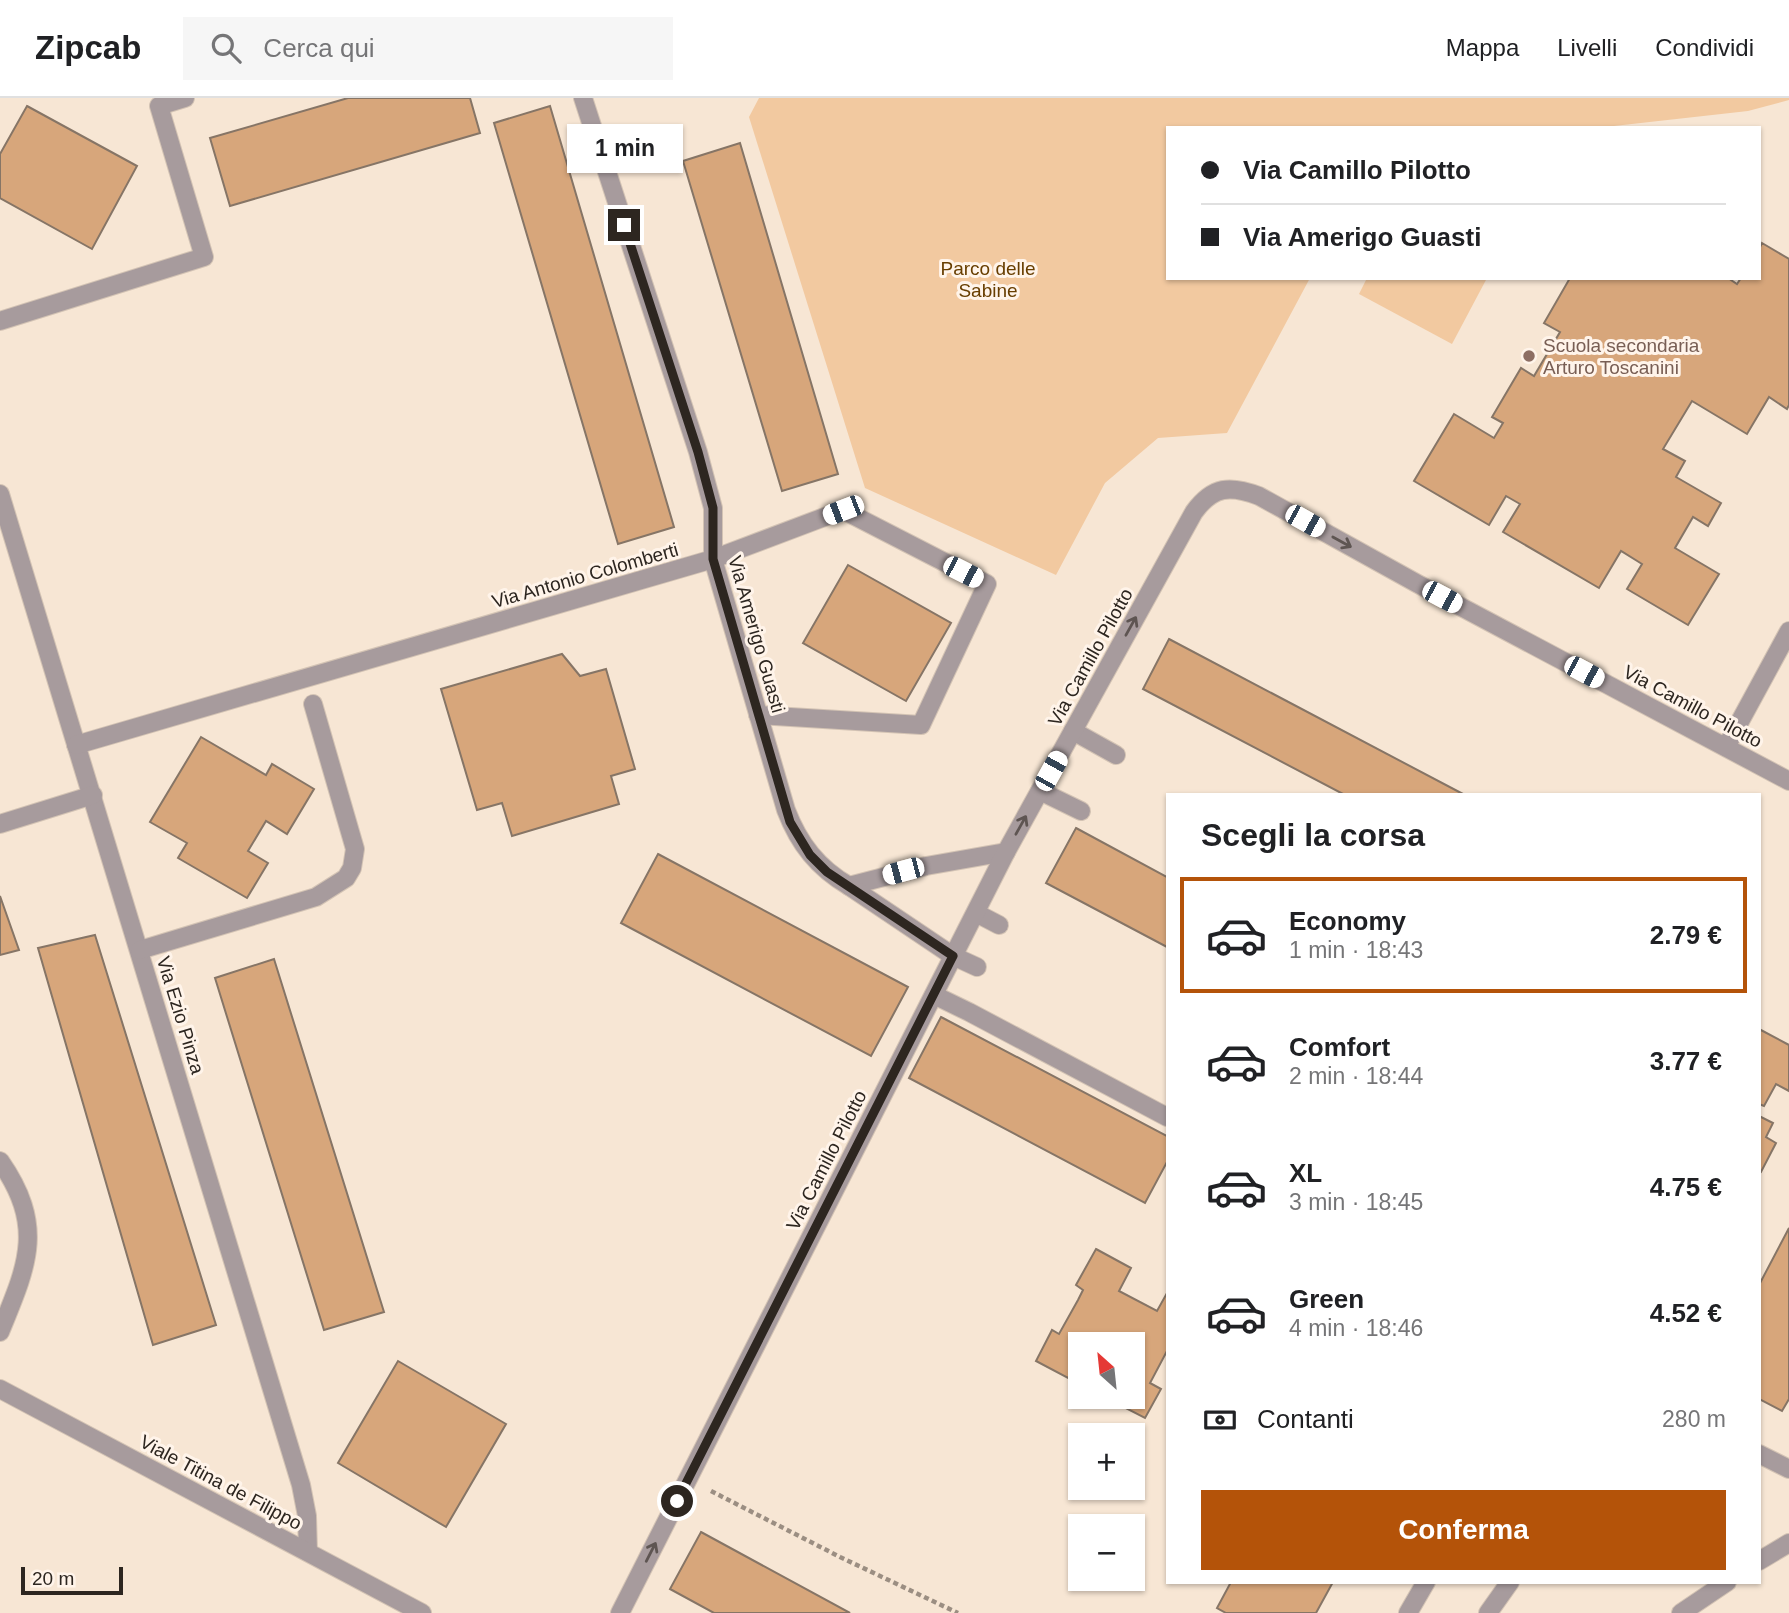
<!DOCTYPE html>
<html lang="it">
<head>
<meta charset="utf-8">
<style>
	:root { --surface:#fff; --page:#f6f6f6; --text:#202124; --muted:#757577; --line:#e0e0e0; --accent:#b45309 }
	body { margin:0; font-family:Helvetica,sans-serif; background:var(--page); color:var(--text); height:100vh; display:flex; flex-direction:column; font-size:26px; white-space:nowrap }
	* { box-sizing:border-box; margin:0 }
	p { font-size:23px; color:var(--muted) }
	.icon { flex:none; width:38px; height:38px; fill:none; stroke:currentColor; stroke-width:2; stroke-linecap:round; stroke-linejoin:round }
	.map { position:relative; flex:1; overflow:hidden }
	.sheet { position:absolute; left:1166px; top:695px; width:595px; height:791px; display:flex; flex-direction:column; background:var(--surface); border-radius:0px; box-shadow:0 2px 5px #0004 }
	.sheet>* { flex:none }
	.guide { position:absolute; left:1166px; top:28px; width:595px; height:154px; border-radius:0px; box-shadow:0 2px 5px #0004; display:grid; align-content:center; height:154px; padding:0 35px; background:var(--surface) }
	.needle { width:46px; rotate:333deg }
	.controls { position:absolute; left:1068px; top:1234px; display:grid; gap:14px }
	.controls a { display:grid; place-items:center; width:77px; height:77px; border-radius:0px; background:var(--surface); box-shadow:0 2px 5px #0004; font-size:35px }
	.scale { position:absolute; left:21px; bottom:18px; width:102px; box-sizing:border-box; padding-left:7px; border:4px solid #2d2620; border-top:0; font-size:19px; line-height:24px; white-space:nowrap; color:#2d2620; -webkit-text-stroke:5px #fff4ea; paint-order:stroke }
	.end { position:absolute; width:32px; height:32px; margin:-16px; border:9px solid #2d2620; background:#fff; box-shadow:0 0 0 4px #fff }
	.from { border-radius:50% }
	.bubble { position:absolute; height:49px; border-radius:0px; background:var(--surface); box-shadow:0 2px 5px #0004; font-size:23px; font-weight:600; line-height:49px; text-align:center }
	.car { position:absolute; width:21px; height:42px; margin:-21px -10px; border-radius:9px; box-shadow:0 0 5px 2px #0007; background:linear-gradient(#fff 24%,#345 0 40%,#fff 0 76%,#345 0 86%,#fff 0) }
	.guide b { display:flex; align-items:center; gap:24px; height:66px; font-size:26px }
	.guide b+b { border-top:2px solid var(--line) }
	.guide i { width:18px; height:18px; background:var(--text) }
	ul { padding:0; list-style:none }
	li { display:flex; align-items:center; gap:21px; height:116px; margin:0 14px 10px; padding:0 21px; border:4px solid transparent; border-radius:0px }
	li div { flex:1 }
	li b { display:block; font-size:26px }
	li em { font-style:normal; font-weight:600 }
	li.current { border-color:var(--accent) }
	li>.icon { width:63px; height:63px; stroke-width:1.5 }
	h2 { padding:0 35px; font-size:32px; line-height:84px }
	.pay { display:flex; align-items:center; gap:18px; height:77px; padding:0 35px; font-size:26px }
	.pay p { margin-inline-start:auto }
	.action { display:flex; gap:14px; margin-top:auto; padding:14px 35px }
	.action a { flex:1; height:80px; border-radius:0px; background:var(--accent); color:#fff; font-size:28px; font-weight:600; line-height:80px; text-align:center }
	header { display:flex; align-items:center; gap:42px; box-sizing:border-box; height:98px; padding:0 35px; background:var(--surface); border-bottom:2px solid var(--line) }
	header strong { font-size:33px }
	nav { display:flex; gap:38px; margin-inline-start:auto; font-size:24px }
	.search { width:490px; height:63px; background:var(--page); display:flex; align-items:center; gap:18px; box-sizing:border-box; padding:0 24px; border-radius:0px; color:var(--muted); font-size:26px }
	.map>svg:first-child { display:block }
	.green { fill:#f2c9a0 }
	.building { fill:#d7a67b; stroke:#867566; stroke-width:2 }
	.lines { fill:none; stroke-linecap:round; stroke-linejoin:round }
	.minor-casing { stroke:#d3c3b4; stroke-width:20 }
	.path { stroke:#9b8e82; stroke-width:4.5; stroke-dasharray:5 3.5; stroke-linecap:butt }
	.minor { stroke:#a79b9d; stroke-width:18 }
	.oneway { stroke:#5e5552 }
	.route { stroke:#2d2620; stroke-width:9 }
	.education-dot { fill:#8d6e63; stroke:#fff4ea; stroke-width:2.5 }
	.labels { text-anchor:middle; stroke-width:6; stroke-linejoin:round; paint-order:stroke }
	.park-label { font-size:19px; fill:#683e00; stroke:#fff4ea }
	.education-label { font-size:19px; fill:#785e54; stroke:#fff4ea; text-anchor:start }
	.street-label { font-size:19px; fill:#2d2620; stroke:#fff4ea }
</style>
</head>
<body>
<header>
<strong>Zipcab</strong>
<div class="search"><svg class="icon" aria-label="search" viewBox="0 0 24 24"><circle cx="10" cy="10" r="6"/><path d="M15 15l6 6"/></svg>Cerca qui</div>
<nav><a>Mappa</a><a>Livelli</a><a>Condividi</a></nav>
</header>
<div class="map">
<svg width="1789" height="1515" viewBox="0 0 1789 1515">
	<rect width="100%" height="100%" fill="#f7e6d4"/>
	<g class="green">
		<polygon points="759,0 1789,0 1789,2 1748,13 1596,30 1167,30 1167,180 1310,180 1227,335 1158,340 1105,385 1056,477 865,390 749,19"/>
		<polygon points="1367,180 1487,180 1452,246 1359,196"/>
	</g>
	<g class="building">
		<polygon points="348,0 470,0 480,35 230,108 210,40"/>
		<polygon points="27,8 137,68 92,151 0,100 0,56"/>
		<polygon points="550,8 674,429 618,446 494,25"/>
		<polygon points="740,45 838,376 782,393 683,63"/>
		<polygon points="1762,145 1789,161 1789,307 1787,311 1769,299 1747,336 1692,303 1663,351 1685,363 1676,379 1721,405 1708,428 1693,419 1675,450 1719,476 1688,527 1627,491 1642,466 1621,453 1599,490 1503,434 1520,406 1506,398 1489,427 1414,383 1454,316 1494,340 1503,325 1492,319 1521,270 1534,278 1560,234 1544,225 1570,180 1728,180 1737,186 1741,180 1759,180 1759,151"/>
		<polygon points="848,467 951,525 906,603 803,545"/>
		<polygon points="1169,541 1463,696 1343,696 1143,591"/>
		<polygon points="562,556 580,578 606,571 635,671 611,678 619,706 512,738 502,705 477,712 441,591"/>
		<polygon points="201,639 266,677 272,666 314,691 287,736 266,723 248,753 268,765 247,800 178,760 187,745 150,724"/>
		<polygon points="1076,730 1167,779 1167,849 1046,785"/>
		<polygon points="658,756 908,889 871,958 621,825"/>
		<polygon points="0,798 19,852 0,857"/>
		<polygon points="95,837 216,1227 153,1247 38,850"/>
		<polygon points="274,861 384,1214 324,1232 215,880"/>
		<polygon points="941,919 1167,1038 1167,1064 1145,1105 909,980"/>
		<polygon points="1759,931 1789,947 1789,993 1776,986 1764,1008 1759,1006"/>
		<polygon points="1759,1018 1773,1025 1766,1039 1776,1045 1761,1074 1759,1073"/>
		<polygon points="1789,1130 1789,1301 1782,1313 1759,1301 1759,1187"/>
		<polygon points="1096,1151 1131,1170 1119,1193 1157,1213 1167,1195 1167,1253 1150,1285 1161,1291 1145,1320 1110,1302 1111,1298 1132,1298 1132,1246 1080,1246 1080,1260 1068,1280 1036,1263 1052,1232 1059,1236 1078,1202 1083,1192 1076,1187"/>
		<polygon points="398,1263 506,1326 446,1429 338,1365"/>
		<polygon points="701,1434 850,1515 714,1515 670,1491"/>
		<polygon points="1231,1484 1333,1484 1316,1515 1226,1515 1217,1510"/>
	</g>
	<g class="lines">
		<defs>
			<g id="minor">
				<path d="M583 0 698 354 713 410V461L786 712C799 746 818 770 849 788L926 768 1006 754"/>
				<polyline points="0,223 204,159 159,8 185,0"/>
				<polyline points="0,396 301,1387 307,1418 308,1454"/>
				<polyline points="1073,633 1116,657"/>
				<polyline points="76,647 713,461 843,412 987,486 921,627 758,617"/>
				<polyline points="1726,649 1789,533"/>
				<polyline points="1040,693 1081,713"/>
				<polyline points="0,726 93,697"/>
				<polyline points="849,788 953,858 977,869"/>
				<polyline points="976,815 999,827"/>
				<polyline points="140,852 316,799 346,780 352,770 355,751 313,606"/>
				<polyline points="934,897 969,914 1167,1019"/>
				<path d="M0 1063C46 1129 27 1168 0 1234"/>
				<polyline points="0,1291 422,1515"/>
				<polyline points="1759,1356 1789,1371"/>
				<polyline points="1759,1463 1789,1445"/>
				<path d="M620 1515 1006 754 1194 414C1213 388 1230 387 1259 398L1418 486 1789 683"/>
				<polyline points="1408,1515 1426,1484"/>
				<polyline points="1488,1515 1510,1484"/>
				<polyline points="1681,1515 1727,1484"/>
			</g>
		</defs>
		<use href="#minor" class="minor-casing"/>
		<polyline class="path" points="711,1393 840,1459 958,1515"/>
		<use href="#minor" class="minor"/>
	</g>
	<defs><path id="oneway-shaft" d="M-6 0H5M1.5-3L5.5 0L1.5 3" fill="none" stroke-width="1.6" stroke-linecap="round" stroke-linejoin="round" transform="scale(1.75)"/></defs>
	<g class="oneway">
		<use href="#oneway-shaft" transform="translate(1342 444) rotate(29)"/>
		<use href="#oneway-shaft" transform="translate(1131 528) rotate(-61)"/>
		<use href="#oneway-shaft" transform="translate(1021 727) rotate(-61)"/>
		<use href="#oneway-shaft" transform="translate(651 1454) rotate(-63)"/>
	</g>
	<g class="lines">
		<polyline class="route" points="624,127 698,354 713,410 713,461 790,724 810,757 827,774 953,858 677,1403"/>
	</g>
	<circle class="education-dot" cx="1529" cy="258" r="7"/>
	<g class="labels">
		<g class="park-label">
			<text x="988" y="177">Parco delle<tspan x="988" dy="22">Sabine</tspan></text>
		</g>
		<g class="education-label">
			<text x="1543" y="254">Scuola secondaria<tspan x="1543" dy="22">Arturo Toscanini</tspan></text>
		</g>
		<g class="street-label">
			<text transform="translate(585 477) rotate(-16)" y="7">Via Antonio Colomberti</text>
			<text transform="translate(757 536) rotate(74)" y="7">Via Amerigo Guasti</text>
			<text transform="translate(1090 559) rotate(-61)" y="7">Via Camillo Pilotto</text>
			<text transform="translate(1693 608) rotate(28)" y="7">Via Camillo Pilotto</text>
			<text transform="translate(181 917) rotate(73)" y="7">Via Ezio Pinza</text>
			<text transform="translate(826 1062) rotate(-63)" y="7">Via Camillo Pilotto</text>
			<text transform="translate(221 1384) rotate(28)" y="7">Viale Titina de Filippo</text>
		</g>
	</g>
</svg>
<div class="controls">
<a><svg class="needle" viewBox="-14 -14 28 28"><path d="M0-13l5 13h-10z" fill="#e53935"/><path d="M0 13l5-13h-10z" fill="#757577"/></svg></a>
<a>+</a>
<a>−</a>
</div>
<div class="scale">20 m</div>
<i class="end from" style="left:677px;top:1403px"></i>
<i class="end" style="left:624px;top:127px"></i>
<div class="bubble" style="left:567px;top:26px;width:116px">1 min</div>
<i class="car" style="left:843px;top:412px;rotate:249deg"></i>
<i class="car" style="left:1305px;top:423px;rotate:119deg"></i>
<i class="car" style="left:963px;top:474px;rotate:117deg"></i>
<i class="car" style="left:1442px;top:499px;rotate:118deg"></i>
<i class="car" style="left:1584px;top:574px;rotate:118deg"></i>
<i class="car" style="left:1051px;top:673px;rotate:29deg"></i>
<i class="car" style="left:903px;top:773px;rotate:255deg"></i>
<div class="guide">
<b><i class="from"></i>Via Camillo Pilotto</b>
<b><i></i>Via Amerigo Guasti</b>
</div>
<section class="sheet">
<h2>Scegli la corsa</h2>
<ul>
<li class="current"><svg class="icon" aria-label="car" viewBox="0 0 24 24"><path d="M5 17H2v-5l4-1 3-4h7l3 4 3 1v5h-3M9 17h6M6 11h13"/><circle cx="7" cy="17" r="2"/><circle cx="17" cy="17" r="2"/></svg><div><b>Economy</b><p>1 min · 18:43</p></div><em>2.79 €</em></li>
<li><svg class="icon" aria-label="car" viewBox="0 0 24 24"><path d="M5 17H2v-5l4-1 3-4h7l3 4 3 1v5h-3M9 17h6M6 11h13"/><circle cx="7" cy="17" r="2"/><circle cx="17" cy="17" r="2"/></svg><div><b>Comfort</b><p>2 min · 18:44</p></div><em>3.77 €</em></li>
<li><svg class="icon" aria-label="car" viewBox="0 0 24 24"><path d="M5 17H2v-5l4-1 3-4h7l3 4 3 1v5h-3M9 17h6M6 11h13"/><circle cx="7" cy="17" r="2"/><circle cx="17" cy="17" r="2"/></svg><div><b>XL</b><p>3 min · 18:45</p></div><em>4.75 €</em></li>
<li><svg class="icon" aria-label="car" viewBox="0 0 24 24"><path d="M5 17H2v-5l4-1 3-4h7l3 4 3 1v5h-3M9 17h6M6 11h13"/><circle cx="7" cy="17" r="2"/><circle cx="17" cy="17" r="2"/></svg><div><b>Green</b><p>4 min · 18:46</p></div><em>4.52 €</em></li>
</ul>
<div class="pay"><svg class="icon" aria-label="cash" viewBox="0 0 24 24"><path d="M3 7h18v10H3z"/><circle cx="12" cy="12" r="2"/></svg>Contanti<p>280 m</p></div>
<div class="action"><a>Conferma</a></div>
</section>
</div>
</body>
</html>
